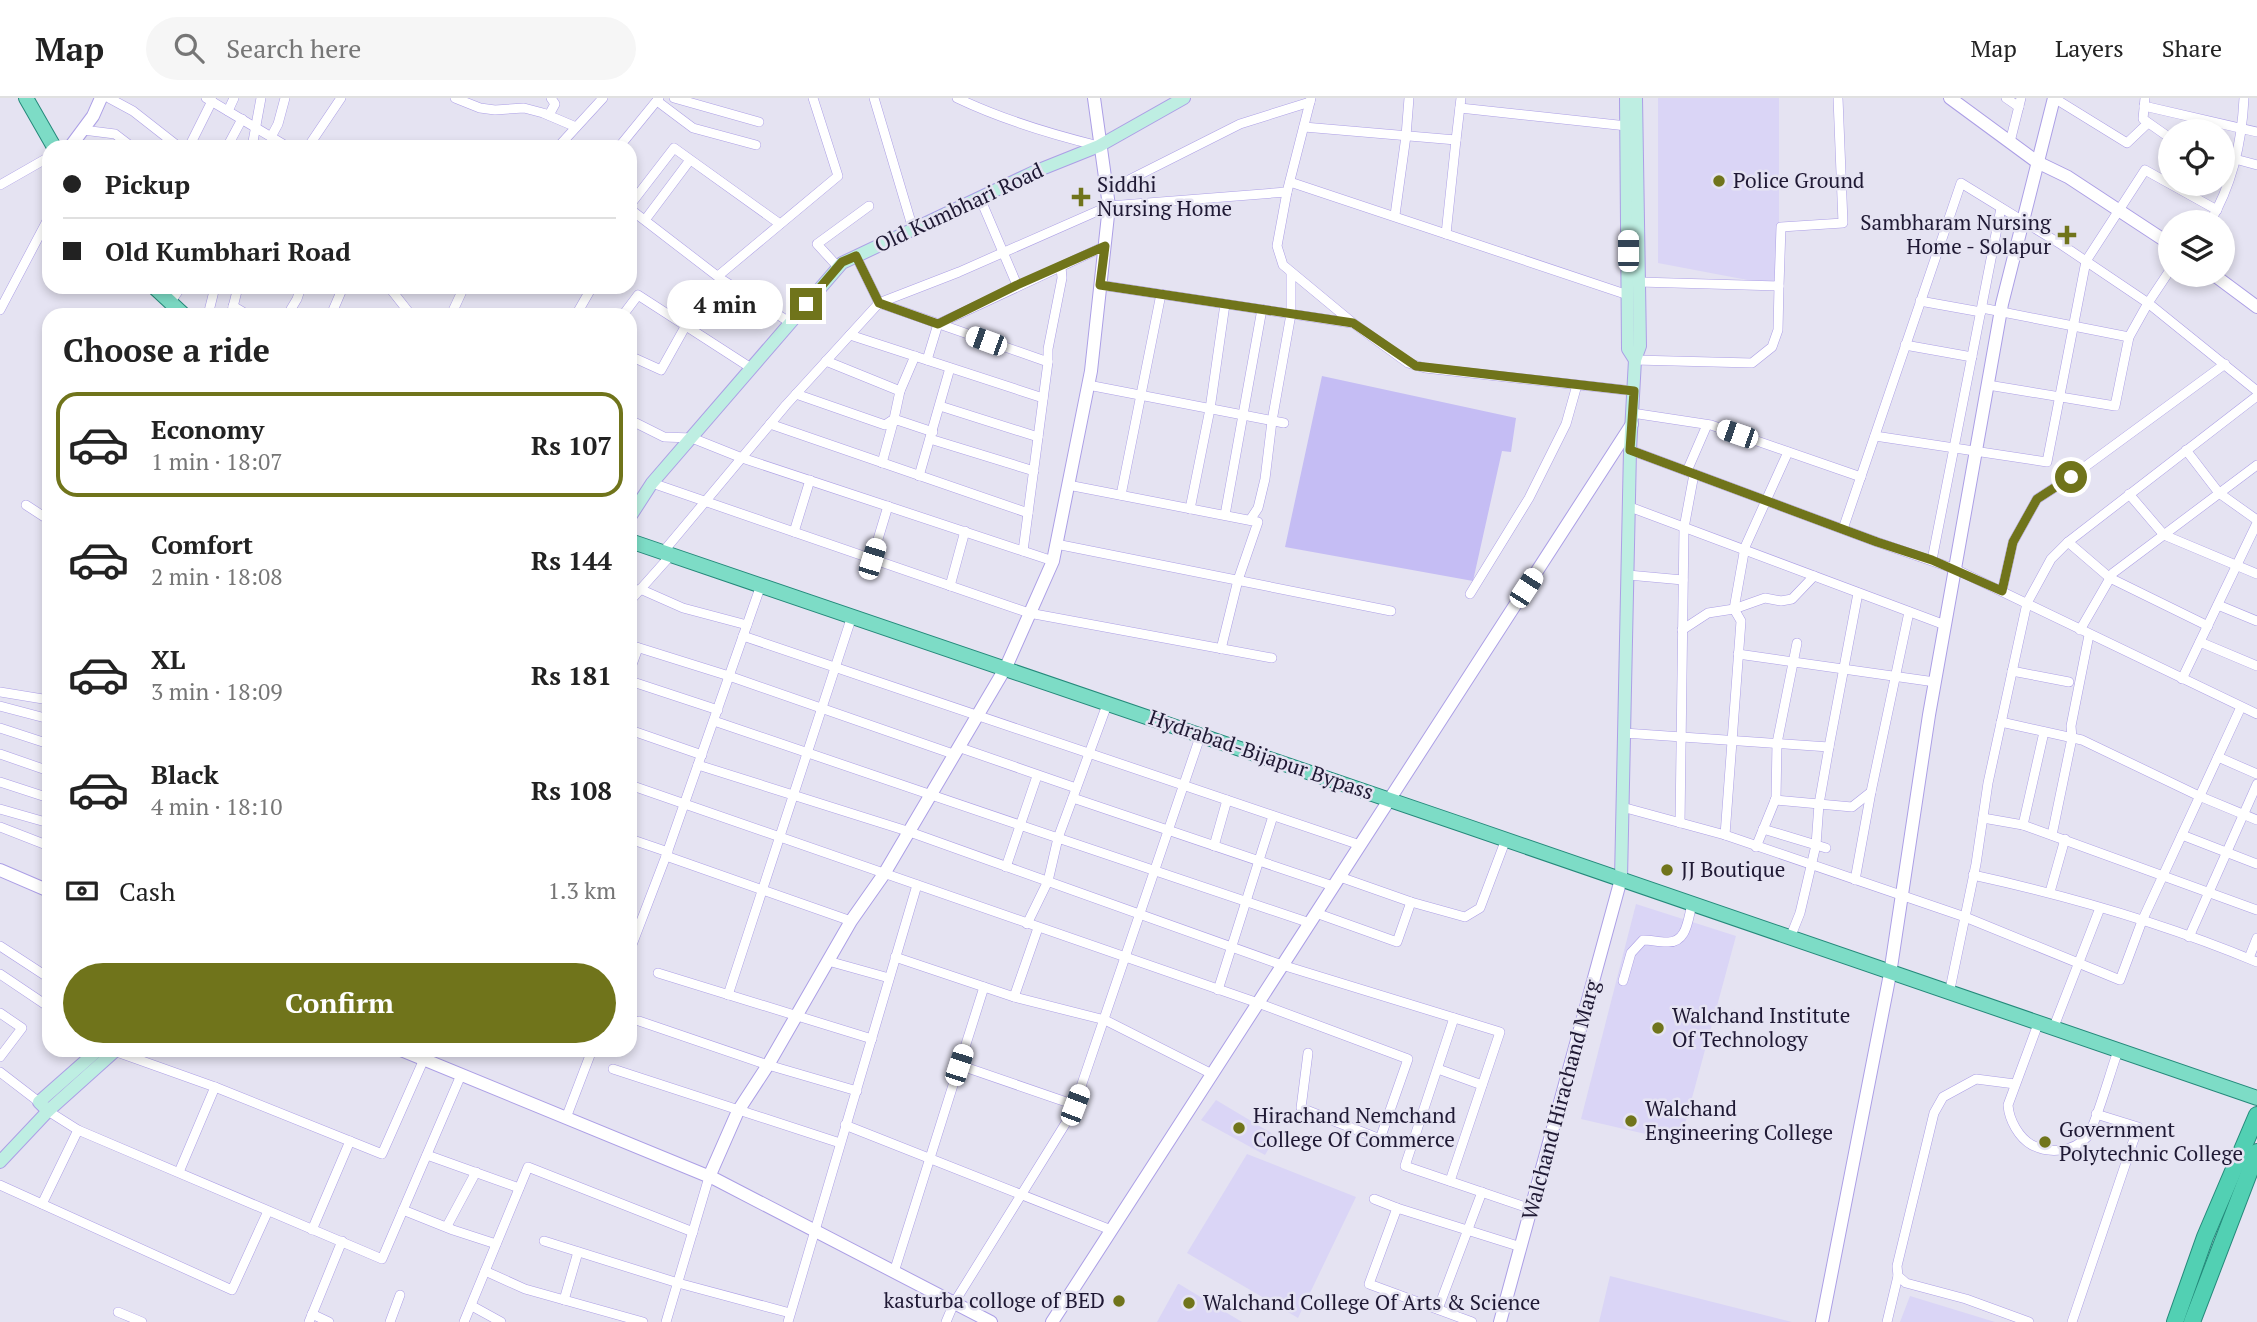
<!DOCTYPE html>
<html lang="en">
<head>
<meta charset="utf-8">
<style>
	:root { --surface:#fff; --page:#f6f6f6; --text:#222; --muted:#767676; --line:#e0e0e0; --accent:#70741b }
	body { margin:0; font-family:"PT Serif",serif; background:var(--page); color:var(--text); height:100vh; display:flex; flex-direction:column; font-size:26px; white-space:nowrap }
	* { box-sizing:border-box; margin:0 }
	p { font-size:23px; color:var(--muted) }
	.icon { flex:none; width:38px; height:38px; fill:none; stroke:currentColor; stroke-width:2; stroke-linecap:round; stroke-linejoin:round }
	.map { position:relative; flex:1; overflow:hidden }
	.sheet { position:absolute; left:42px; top:210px; width:595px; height:749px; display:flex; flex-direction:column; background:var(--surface); border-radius:21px; box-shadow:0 4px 10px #0003 }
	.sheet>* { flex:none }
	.guide { position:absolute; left:42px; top:42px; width:595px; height:154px; border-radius:21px; box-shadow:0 4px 10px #0003; display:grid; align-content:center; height:154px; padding:0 21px; background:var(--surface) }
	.controls { position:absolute; left:2158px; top:21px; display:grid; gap:14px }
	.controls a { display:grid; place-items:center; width:77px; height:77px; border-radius:50%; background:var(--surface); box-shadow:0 4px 10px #0003; font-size:35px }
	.end { position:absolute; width:32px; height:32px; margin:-16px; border:9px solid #70741b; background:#fff; box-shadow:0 0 0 4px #fff }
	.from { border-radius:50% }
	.bubble { position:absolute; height:49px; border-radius:24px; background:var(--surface); box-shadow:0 4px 10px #0003; font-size:23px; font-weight:800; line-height:49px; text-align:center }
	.car { position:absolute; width:21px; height:42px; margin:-21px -10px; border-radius:9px; box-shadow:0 0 5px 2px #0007; background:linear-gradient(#fff 24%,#345 0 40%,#fff 0 76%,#345 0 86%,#fff 0) }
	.guide b { display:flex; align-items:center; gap:24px; height:66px; font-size:26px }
	.guide b+b { border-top:2px solid var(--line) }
	.guide i { width:18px; height:18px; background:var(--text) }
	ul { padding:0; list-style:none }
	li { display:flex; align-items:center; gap:21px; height:105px; margin:0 14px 10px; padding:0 7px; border:4px solid transparent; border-radius:21px }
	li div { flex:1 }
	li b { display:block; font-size:26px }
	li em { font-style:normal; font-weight:800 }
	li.current { border-color:var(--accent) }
	li>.icon { width:63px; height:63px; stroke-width:1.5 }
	h2 { padding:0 21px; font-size:32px; line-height:84px }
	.pay { display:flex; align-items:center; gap:18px; height:77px; padding:0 21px; font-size:26px }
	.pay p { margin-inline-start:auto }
	.action { display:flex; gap:14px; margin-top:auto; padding:14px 21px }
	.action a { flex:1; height:80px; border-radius:42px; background:var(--accent); color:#fff; font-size:28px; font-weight:800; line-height:80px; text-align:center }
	header { display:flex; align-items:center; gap:42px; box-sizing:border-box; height:98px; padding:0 35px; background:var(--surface); border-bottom:2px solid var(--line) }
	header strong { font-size:33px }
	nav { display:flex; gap:38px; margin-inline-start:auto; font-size:24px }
	.search { width:490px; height:63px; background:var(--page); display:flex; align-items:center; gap:18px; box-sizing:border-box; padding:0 24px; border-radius:38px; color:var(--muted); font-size:26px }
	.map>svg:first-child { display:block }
	.built { fill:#dad5f6 }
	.green { fill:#c5bdf4 }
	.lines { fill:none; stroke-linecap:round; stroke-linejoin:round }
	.minor-casing { stroke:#ac9fe6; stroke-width:10 }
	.tertiary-casing { stroke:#ac9fe6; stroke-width:14 }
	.secondary-casing { stroke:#ac9fe6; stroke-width:14 }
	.primary-casing { stroke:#24897a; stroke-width:16 }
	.trunk-casing { stroke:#24897a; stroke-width:18 }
	.minor { stroke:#fff; stroke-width:9 }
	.tertiary { stroke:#fff; stroke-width:12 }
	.secondary { stroke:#beeee2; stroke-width:12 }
	.primary { stroke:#7ddcc6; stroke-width:14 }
	.trunk { stroke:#52d0b3; stroke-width:16 }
	.route { stroke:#70741b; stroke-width:9 }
	.poi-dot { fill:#70741b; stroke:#e5e3f2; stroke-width:2.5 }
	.labels { text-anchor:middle; stroke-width:5; stroke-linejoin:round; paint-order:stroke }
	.poi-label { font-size:21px; fill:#1f1934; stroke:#e5e3f2; text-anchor:start }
	.street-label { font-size:21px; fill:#1f1934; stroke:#e5e3f2 }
</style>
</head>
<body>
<header>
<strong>Map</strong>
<div class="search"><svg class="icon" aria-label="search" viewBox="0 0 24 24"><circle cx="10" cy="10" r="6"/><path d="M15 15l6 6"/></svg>Search here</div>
<nav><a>Map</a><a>Layers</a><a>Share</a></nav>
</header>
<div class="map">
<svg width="2257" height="1224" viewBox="0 0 2257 1224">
	<rect width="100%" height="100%" fill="#e5e3f2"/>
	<g class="built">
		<polygon points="1658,0 1779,0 1779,188 1658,165"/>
		<polygon points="1636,806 1736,838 1680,1044 1581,1021"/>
		<polygon points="1216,1002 1276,1038 1265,1057 1201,1022"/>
		<polygon points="1247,1056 1356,1099 1298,1220 1187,1155"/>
		<polygon points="1610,1178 1792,1224 1599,1224"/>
		<polygon points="1178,1186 1179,1186 1242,1224 1157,1224"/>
		<polygon points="1910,1198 1995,1224 1900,1224"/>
	</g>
	<polygon class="green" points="1322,278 1516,320 1511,354 1502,353 1473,483 1285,449"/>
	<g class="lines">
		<defs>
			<g id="minor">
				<polyline points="109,0 133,13 179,49"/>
				<polyline points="206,0 288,49"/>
				<polyline points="455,0 480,10 495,12 524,10 543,15 576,29"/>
				<polyline points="674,0 759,24"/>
				<polyline points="874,0 913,131"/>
				<path d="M957 0C1003 22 1050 36 1099 48"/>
				<polyline points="2006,0 2019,9"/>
				<polyline points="2054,0 2127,45 2148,25"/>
				<polyline points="2145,0 2143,21 2170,40"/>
				<polyline points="657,3 693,30 756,47"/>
				<polyline points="2144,8 2257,34"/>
				<polyline points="1460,10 1627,28"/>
				<polyline points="228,13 234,0"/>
				<polyline points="549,17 555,6 551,0"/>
				<polyline points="1304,29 1456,42 1461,0"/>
				<polyline points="83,32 115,36 132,49"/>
				<polyline points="271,39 278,26 285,0"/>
				<polyline points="2010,44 2021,0"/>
				<polyline points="189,49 212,3"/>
				<polyline points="227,49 242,21"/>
				<polyline points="252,49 261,0"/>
				<polyline points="308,49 341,0"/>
				<polyline points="558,49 603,0"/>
				<polyline points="619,49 659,0"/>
				<polyline points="2235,61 2257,67"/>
				<polyline points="1290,84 1446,136 1456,42"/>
				<polyline points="0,87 49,59"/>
				<polyline points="1107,93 1240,26 1310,4"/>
				<polyline points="1287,94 1277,148 1283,167 1353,225 1408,265 1425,270 1634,293"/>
				<polyline points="980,100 1017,187"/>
				<polyline points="630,107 674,50 780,126"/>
				<polyline points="630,111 721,181 791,225"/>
				<polyline points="1395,117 1406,38 1409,0"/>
				<polyline points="645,122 690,62"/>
				<path d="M2210 124C2232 87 2242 43 2244 0"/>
				<polyline points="1446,136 1628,197"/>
				<polyline points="856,158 879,205 1048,264 1023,453"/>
				<polyline points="838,169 817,146 869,108"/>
				<polyline points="718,178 838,78 813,0"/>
				<polyline points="1639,184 1779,188 1781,129 1843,125 1838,0"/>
				<polyline points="1100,187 1351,225"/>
				<polyline points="389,189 411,217"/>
				<polyline points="1920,203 1981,214"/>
				<polyline points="170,205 181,189"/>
				<polyline points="233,208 248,217"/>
				<polyline points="1982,210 2129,239"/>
				<polyline points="291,211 297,201 301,189"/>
				<polyline points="0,212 49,119"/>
				<polyline points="208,217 215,189"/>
				<polyline points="231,217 238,189"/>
				<polyline points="331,217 343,189"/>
				<polyline points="451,217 464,189"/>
				<polyline points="576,217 592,189"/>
				<polyline points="623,217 638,197 751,270"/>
				<polyline points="850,237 1043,300"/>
				<polyline points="1905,247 1972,259"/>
				<polyline points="630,258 661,272 685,229"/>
				<polyline points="927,262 938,226 1105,148"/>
				<polyline points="1635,262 1752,265 1772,249 1778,232 1779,188"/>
				<polyline points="826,263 900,293"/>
				<polyline points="1048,264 1048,251 1062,180 1061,169"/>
				<polyline points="1088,287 1284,325"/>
				<polyline points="1988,287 2115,308 2129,239 2148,205 2170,172"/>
				<polyline points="796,296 885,327 894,321 900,293 915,258"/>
				<polyline points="940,308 1038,339"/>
				<polyline points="1632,315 1711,327 1861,379"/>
				<polyline points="630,322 664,339 692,340 742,360 1053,463"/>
				<polyline points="770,326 1028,415"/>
				<polyline points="1875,338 2047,364 2086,163 2145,72 2217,112"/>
				<polyline points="930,341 1034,373"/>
				<polyline points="1630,352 1877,444 1955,471 2257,616"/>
				<polyline points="2186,352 2219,395 2257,422"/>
				<polyline points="882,365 894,321 933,334"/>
				<polyline points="1687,373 1707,327"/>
				<polyline points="919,378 950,270"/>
				<polyline points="652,385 1029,515 1272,560"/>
				<polyline points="1068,387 1258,424 1238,482 1221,551"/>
				<polyline points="2129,396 2164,437 2257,476"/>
				<polyline points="1121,397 1161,196"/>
				<polyline points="26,407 49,422"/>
				<polyline points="1630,409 1945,527"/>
				<polyline points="1190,411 1210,311 1225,206"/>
				<polyline points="1225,417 1262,211"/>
				<polyline points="1250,422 1258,410 1265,381 1272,323 1291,216 1291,175"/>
				<polyline points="1843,431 1961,85 2062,147 2148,205 2257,293"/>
				<polyline points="794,434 810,382"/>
				<polyline points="2068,444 2110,480 2208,528"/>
				<polyline points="1056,446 1391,513"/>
				<polyline points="663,454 786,307 879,205 959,174 1109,108 1287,94 1311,0"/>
				<polyline points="872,461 888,408"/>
				<polyline points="1932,462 2001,110"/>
				<polyline points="1628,477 1683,482"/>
				<polyline points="950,488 965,433"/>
				<polyline points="640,491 683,510 747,527"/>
				<polyline points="2002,493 2013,444 2037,401 2071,379 2225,266"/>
				<polyline points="1470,496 1529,400 1566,326 1577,287"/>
				<polyline points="630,503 671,457"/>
				<polyline points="2218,507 2257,523"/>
				<polyline points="1682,532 1708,515 1734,511 1765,500 1781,503 1792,501 1814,478"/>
				<polyline points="2080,532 2113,475 2257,367"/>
				<polyline points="743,538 1360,747"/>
				<polyline points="2200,544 2257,568"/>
				<polyline points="630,547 729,578 953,656"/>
				<polyline points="1738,556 1935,584"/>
				<polyline points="630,572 638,550"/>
				<polyline points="2012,573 2069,584"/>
				<polyline points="2182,581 2257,425"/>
				<polyline points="630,583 718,612"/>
				<polyline points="0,594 49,602"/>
				<polyline points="0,608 49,621"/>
				<polyline points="714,623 1058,740 1108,604"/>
				<polyline points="2001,624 2082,642 2199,698 2257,722"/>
				<polyline points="0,630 49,646"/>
				<polyline points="630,632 702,657"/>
				<polyline points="1624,635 1829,649"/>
				<polyline points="958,649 1076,690"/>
				<polyline points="0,656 49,673"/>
				<polyline points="2218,659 2257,676"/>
				<polyline points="698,667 907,733 1282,867 1500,934 1450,1083"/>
				<polyline points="0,684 49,700"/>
				<polyline points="630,687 1258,905 1408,961 1380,1041 1301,1010 1308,955"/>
				<polyline points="1073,700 1333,788"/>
				<polyline points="1775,702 1852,709 1871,694 1909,514"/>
				<polyline points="1622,709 1725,737 1965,819 2120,882 2142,823 2241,609"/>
				<polyline points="0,711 49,725"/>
				<polyline points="1983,720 2023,727 2257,812"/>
				<polyline points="1680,725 1684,430 1694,376"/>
				<polyline points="2023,727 2044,634"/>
				<polyline points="0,729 49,748"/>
				<polyline points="1763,731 1826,750"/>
				<polyline points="1725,737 1741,523 1734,511 1745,449 1788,354"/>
				<polyline points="2052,737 2072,640 2071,628 2089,537"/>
				<polyline points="2182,737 2257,766"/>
				<polyline points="630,741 668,754"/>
				<polyline points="1214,748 1227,702"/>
				<polyline points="1756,749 1776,700 1777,645 1797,545"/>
				<polyline points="666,758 851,823"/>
				<polyline points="1006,769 1037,678"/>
				<path d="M1973 777C2069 798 2166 826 2257 864"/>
				<polyline points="1340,779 1411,804 1465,819 1480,810 1506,741"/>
				<polyline points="1855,782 1871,694"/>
				<polyline points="2050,794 2065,741"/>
				<polyline points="1316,815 1397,844 1411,804"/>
				<polyline points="1027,826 1048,783 1058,740 1310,825"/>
				<polyline points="2189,839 2257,686"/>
				<polyline points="1790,840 1800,815 1816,747 1819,706 1829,649 1858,495"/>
				<polyline points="0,848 49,880"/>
				<polyline points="630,852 666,758 761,487"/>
				<polyline points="895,859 1014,899 1038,830"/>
				<polyline points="2249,860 2257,840"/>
				<polyline points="828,863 889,880"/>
				<polyline points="658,875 872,941"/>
				<polyline points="0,876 49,909"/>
				<path d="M1623 883 1631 855 1643 842C1651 842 1658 844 1666 844 1687 846 1688 821 1692 806"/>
				<polyline points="1218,892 1273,718"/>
				<polyline points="1949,896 1976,766 1988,685 2027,505 2051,461 2068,444 2257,298"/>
				<polyline points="728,897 852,518"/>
				<polyline points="1014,899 1105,922 1212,976"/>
				<polyline points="0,915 22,930 0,959"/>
				<polyline points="1454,920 1405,1068 1531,1111"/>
				<polyline points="639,923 768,967 857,993"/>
				<path d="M2038 926 2008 1007C2009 1022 2019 1040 2032 1047 2049 1056 2073 1054 2087 1039 2095 1030 2112 968 2118 953"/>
				<polyline points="2053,931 2100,810"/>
				<polyline points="114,953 215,989 382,1056 424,961"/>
				<polyline points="959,967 1075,1007"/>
				<polyline points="613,971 840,1045"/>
				<polyline points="1438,971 1482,987"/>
				<polyline points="0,974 39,1004"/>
				<polyline points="2015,986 1976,981 1943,999 1934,1015 1897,1168 1898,1178 1906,1185 1966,1201 2029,1224"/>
				<polyline points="48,1013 78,1032 382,1161 461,977"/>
				<polyline points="566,1020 592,952"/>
				<polyline points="845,1027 1111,1132"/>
				<polyline points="427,1057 519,1090"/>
				<polyline points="179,1074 215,989"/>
				<polyline points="0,1087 232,1192 268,1113"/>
				<polyline points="1374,1101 1397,1110"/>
				<polyline points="42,1106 78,1032"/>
				<polyline points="403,1112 453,1132 496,1146"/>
				<polyline points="447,1128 476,1074"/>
				<polyline points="312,1132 350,1043"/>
				<polyline points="544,1143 678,1185 790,1215"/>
				<polyline points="485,1173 525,1191 643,1224"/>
				<polyline points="894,1174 984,889"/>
				<polyline points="564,1202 578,1154"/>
				<polyline points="472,1208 501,1224"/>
				<polyline points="1438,1211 1482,1094"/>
				<polyline points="118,1214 142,1224"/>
				<polyline points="312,1216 329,1224"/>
				<polyline points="309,1224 342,1143"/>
				<polyline points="390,1224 400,1197"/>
				<polyline points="464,1224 528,1069 693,1134"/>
				<polyline points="666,1224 709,1079"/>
				<polyline points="788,1224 917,787"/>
				<polyline points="946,1224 954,1205 1072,1015 1201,636"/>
				<polyline points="1472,1224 1369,1186 1397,1110 1521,1149"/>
				<polyline points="1887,1224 1898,1178"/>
				<polyline points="2072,1224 2138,1029 2096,1016"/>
			</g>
			<g id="tertiary">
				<polyline points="1950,0 2037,64 2068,79 2170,146"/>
				<polyline points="70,49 93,18 101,0"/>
				<polyline points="2214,177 2257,209"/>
				<polyline points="0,772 49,793"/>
				<polyline points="401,952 715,1081 991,1224"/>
				<polyline points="709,1079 738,1013 768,967 851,823 884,776 1006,569 1053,463 1091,273 1109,108 1094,0"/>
				<polyline points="1052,1224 1632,326"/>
				<polyline points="1500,1224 1621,781"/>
				<polyline points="1822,1224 1890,876 1929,617 2002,206 2054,0"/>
			</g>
			<g id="secondary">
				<polyline points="1626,0 1628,251 1635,262"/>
				<polyline points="630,419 652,385 842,165 1034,74 1099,48 1184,0"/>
				<polyline points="1621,781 1630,352 1635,262 1640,248 1636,0"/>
				<polyline points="48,1013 39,1004 98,952"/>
				<polyline points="0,1064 48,1013 116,952"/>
			</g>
			<g id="primary">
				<polyline points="26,0 54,49"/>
				<polyline points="154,189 184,217"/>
				<path d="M630 443C1173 626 1715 814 2257 1000"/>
			</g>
			<g id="trunk">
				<polyline points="2175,1224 2205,1139 2257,1017"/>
				<polyline points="2192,1224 2257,1054"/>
			</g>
		</defs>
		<use href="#minor" class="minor-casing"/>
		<use href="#tertiary" class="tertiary-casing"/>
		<use href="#secondary" class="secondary-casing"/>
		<use href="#primary" class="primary-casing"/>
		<use href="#trunk" class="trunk-casing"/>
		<use href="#minor" class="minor"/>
		<use href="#tertiary" class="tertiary"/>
		<use href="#secondary" class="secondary"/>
		<use href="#primary" class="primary"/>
		<use href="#trunk" class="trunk"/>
	</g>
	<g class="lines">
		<polyline class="route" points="806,206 842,164 856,158 879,205 938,226 1017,187 1105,148 1100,187 1353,225 1416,268 1634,293 1630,352 1877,444 1932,462 2002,493 2013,444 2037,401 2071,379"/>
	</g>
	<g class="poi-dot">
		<circle cx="1719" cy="83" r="7"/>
		<path d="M1077.5 88.5h7v7h7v7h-7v7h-7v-7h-7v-7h7z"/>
		<path d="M2063.5 126.5h7v7h7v7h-7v7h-7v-7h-7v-7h7z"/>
		<circle cx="1667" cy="772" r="7"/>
		<circle cx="1658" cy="930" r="7"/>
		<circle cx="1631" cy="1023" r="7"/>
		<circle cx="1239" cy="1030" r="7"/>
		<circle cx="2045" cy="1044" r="7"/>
		<circle cx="1119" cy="1203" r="7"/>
		<circle cx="1189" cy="1205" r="7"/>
	</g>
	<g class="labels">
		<g class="poi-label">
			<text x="1733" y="90">Police Ground</text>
			<text x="1097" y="94">Siddhi<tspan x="1097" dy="24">Nursing Home</tspan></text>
			<text x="2051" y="132" text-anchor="end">Sambharam Nursing<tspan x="2051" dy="24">Home - Solapur</tspan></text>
			<text x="1681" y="779">JJ Boutique</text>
			<text x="1672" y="925">Walchand Institute<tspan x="1672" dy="24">Of Technology</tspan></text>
			<text x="1645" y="1018">Walchand<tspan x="1645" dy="24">Engineering College</tspan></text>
			<text x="1253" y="1025">Hirachand Nemchand<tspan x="1253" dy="24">College Of Commerce</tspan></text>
			<text x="2059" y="1039">Government<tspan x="2059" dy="24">Polytechnic College</tspan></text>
			<text x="1105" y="1210" text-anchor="end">kasturba colloge of BED</text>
			<text x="1203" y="1212">Walchand College Of Arts &amp; Science</text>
		</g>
		<g class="street-label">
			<text transform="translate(959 110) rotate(-25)" y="7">Old Kumbhari Road</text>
			<text transform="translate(1261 657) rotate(19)" y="7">Hydrabad-Bijapur Bypass</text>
			<text transform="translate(1561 1002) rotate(-75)" y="7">Walchand Hirachand Marg</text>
		</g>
	</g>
</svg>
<div class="controls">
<a><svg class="icon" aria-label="locate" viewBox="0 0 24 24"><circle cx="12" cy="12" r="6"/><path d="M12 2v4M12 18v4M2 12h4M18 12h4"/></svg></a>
<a><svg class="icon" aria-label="layers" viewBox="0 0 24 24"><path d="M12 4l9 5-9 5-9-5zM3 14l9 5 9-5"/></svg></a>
</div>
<i class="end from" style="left:2071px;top:379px"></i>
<i class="end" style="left:806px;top:206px"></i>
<div class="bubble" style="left:667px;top:182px;width:116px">4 min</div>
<i class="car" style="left:1628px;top:153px;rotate:0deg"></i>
<i class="car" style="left:986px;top:243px;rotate:290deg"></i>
<i class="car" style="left:1737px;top:336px;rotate:289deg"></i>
<i class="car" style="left:872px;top:461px;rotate:17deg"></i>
<i class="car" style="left:1526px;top:490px;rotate:33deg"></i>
<i class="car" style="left:959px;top:967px;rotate:18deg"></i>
<i class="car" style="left:1075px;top:1007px;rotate:21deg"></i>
<div class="guide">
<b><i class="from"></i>Pickup</b>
<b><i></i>Old Kumbhari Road</b>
</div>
<section class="sheet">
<h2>Choose a ride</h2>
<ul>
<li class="current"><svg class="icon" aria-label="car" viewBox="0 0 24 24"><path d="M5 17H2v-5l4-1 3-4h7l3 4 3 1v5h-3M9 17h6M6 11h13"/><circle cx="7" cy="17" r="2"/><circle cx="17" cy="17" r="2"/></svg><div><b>Economy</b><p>1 min · 18:07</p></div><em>Rs 107</em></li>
<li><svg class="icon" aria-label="car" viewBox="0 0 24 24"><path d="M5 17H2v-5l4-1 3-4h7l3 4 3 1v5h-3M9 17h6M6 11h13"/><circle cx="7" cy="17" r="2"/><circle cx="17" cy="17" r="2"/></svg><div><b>Comfort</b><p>2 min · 18:08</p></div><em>Rs 144</em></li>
<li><svg class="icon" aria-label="car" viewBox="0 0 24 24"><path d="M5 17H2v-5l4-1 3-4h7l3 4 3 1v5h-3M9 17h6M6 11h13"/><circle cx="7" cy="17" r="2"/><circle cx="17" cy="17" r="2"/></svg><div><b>XL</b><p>3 min · 18:09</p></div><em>Rs 181</em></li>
<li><svg class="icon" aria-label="car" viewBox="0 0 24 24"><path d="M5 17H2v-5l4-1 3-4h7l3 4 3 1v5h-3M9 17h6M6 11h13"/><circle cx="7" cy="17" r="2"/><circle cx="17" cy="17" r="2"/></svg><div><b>Black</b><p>4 min · 18:10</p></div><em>Rs 108</em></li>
</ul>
<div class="pay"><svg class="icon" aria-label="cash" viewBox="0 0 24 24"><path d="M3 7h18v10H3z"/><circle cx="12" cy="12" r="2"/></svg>Cash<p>1.3 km</p></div>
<div class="action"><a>Confirm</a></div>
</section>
</div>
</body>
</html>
